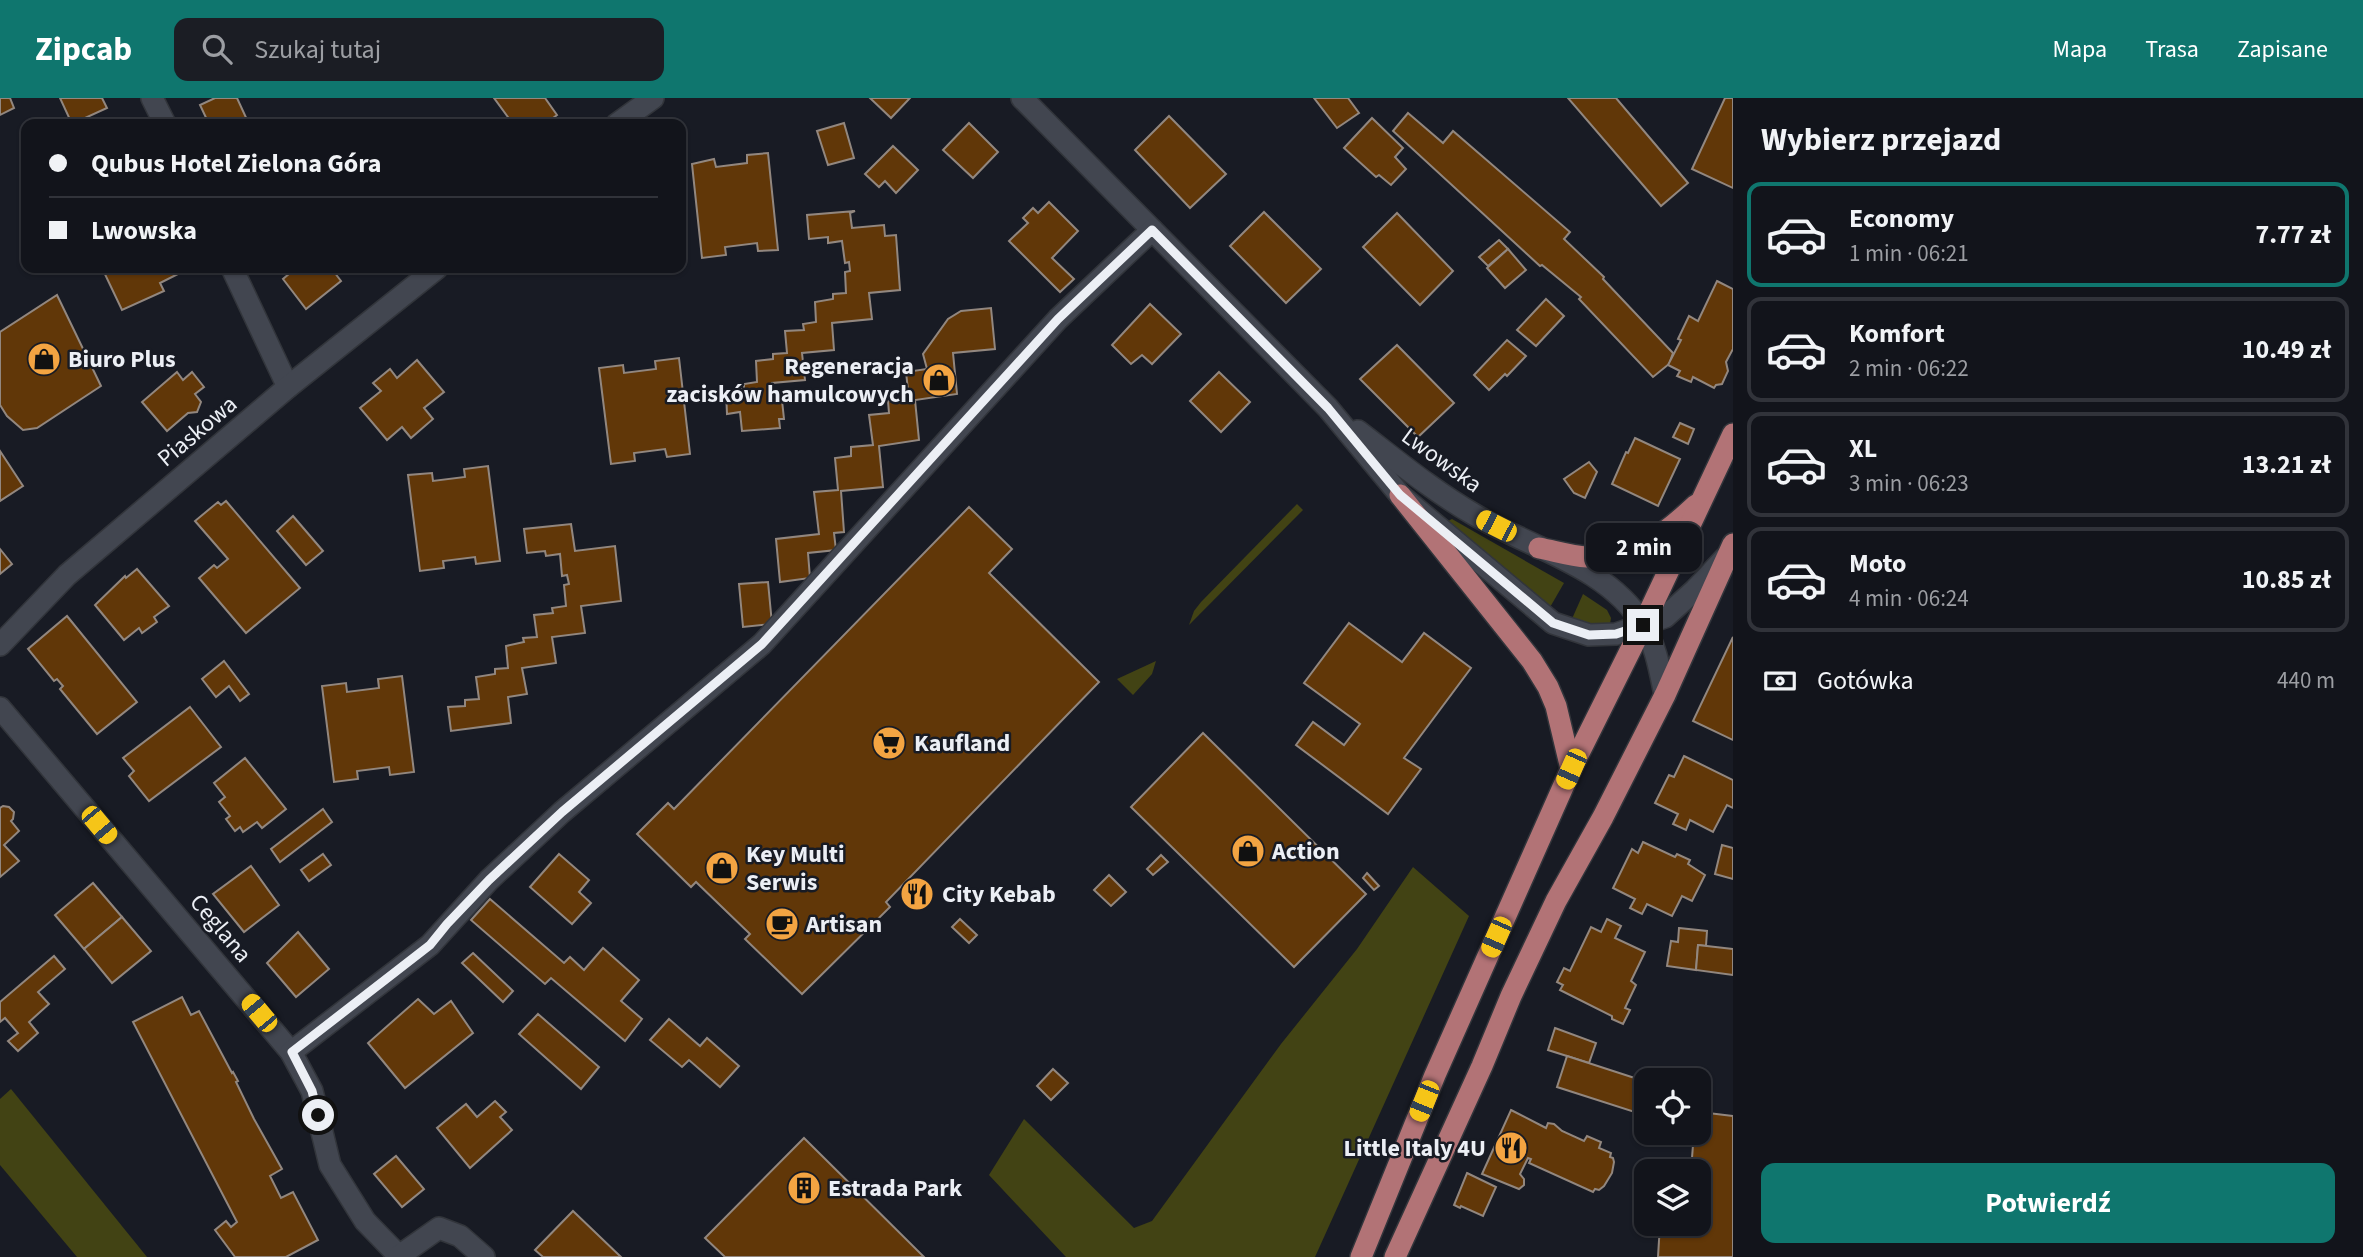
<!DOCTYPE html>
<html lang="pl">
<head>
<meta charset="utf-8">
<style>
	:root { --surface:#12141b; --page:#1b1d24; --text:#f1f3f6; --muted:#9c9ea3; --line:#31333a; --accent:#0f766e }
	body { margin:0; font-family:"Source Sans 3",sans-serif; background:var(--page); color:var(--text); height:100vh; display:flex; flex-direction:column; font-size:26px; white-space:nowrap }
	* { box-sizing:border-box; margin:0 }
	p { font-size:23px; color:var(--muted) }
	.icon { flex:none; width:38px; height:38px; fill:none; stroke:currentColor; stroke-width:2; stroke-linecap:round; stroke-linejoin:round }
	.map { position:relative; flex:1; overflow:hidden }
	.side { display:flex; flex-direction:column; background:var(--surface); width:630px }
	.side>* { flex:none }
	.guide { position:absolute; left:21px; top:21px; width:665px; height:154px; border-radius:14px; box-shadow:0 2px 5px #0004,0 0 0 2px var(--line); display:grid; align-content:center; height:154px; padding:0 28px; background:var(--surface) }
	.buttons { position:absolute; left:1634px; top:970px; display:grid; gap:14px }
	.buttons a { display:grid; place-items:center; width:77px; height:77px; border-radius:14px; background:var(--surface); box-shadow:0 2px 5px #0004,0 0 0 2px var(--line); font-size:35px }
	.end { position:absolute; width:32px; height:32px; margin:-16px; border:9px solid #eceff5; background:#111; box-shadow:0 0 0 4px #111 }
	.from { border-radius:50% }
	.bubble { position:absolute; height:49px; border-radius:14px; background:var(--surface); box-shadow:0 2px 5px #0004,0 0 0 2px var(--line); font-size:23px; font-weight:700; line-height:49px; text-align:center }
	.car { position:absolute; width:21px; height:42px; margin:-21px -10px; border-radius:9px; box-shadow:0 0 5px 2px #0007; background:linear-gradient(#f5c518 24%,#345 0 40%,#f5c518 0 76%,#345 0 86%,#f5c518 0) }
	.guide b { display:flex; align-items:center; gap:24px; height:66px; font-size:26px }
	.guide b+b { border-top:2px solid var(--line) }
	.guide i { width:18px; height:18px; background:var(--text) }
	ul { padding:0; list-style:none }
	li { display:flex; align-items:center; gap:21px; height:105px; margin:0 14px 10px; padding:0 14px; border:4px solid var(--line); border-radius:14px }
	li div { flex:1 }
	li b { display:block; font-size:26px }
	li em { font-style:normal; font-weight:700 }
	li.on { border-color:var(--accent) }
	li>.icon { width:63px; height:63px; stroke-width:1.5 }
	h2 { padding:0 28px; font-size:32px; line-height:84px }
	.pay { display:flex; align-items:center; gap:18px; height:77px; padding:0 28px; font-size:26px }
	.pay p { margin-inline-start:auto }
	.button { display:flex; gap:14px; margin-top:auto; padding:14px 28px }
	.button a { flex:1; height:80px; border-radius:14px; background:var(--accent); color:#fff; font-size:28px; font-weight:700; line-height:80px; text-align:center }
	header { display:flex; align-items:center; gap:42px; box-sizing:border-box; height:98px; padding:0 35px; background:var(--accent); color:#fff }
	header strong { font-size:33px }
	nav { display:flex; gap:38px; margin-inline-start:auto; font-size:24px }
	.search { width:490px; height:63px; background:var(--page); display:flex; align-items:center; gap:18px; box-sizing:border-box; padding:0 24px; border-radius:14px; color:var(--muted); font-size:26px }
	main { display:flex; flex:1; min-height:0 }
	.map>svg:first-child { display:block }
	.green { fill:#424314 }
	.building { fill:#613708; stroke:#92877f; stroke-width:2 }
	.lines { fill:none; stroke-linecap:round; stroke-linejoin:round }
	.minor-casing { stroke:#32353b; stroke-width:24 }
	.major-casing { stroke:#32353b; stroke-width:24 }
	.minor { stroke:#424650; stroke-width:21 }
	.major { stroke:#b27376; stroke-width:21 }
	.route { stroke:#eceff5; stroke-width:9 }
	.labels { text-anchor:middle; stroke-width:5; stroke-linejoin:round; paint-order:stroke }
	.poi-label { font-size:24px; font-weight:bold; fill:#eceff5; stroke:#181b24; text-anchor:start }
	.street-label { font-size:24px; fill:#eceff5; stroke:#181b24 }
</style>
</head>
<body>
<header>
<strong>Zipcab</strong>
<div class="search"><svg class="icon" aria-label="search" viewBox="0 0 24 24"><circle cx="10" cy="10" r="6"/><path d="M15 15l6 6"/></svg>Szukaj tutaj</div>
<nav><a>Mapa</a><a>Trasa</a><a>Zapisane</a></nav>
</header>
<main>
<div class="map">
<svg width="1733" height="1159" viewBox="0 0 1733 1159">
	<rect width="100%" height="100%" fill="#181b24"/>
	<g class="green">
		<polygon points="1297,406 1303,412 1189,527 1194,513 1201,504"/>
		<polygon points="1452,421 1564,485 1549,511 1448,423"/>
		<polygon points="1583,496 1607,512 1611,520 1610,526 1591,527 1571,523"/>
		<polygon points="1156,563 1152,576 1133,597 1117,581"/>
		<polygon points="1413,769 1469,818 1315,1159 1066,1159 989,1077 1024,1021 1134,1130 1152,1123 1281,946 1357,851"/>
		<polygon points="11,991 147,1159 77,1159 0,1067 0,1001"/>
	</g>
	<g class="building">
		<polygon points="0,0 10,0 14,10 0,17"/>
		<polygon points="60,0 102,0 107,10 72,26"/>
		<polygon points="215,0 237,0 249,26 209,26 200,7"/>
		<polygon points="494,0 545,0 557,17 545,26 513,26"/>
		<polygon points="870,0 910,0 891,20"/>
		<polygon points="1314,0 1348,0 1359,15 1337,30"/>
		<polygon points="1568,0 1616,0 1688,85 1661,108"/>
		<polygon points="1725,0 1733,0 1733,90 1692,71"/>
		<polygon points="1408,15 1443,45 1453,33 1570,134 1564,141 1604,179 1603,181 1673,255 1669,266 1653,279 1579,201 1581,199 1542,167 1540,168 1393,33"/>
		<polygon points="1169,18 1226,76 1190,110 1135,52"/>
		<polygon points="1372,20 1403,50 1395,59 1406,71 1391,87 1379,77 1376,79 1344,50"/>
		<polygon points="844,25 854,60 828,67 817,33"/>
		<polygon points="969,25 998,54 973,80 943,52"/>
		<polygon points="893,48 918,72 896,95 885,83 879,89 865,76"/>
		<polygon points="768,55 778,152 758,153 757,145 725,149 726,157 702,160 692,66 714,61 716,69 747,65 747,57"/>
		<polygon points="1049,104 1078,133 1052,160 1074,181 1060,194 1009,143 1028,125 1023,120 1033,110 1038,115"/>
		<polygon points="855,113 850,115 852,130 884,127 885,138 896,137 900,192 869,195 872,221 832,225 834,252 802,255 805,282 772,285 773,294 781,293 784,321 779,321 780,330 742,333 740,314 727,316 726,293 744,291 744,286 757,284 756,263 773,261 773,256 787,255 785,233 804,232 803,226 816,224 815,204 833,201 833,196 846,195 845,174 850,173 849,164 845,165 842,143 828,145 828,139 809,141 807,117"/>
		<polygon points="1264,114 1321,171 1286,205 1230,148"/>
		<polygon points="1397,115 1453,173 1420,207 1363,149"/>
		<polygon points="1499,142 1508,151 1488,168 1479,159"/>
		<polygon points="1508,151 1526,172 1505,190 1487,170"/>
		<polygon points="102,170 183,170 184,173 160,185 164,193 122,212"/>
		<polygon points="296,170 331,170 341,183 306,211 283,181"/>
		<polygon points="1717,183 1733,191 1733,251 1726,264 1728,273 1722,286 1716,287 1714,290 1693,279 1691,284 1677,278 1680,273 1668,267 1681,242 1678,241 1689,218 1698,223"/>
		<polygon points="57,197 101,288 37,330 23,332 7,318 0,307 0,234"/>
		<polygon points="1546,201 1564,218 1536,248 1517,232"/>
		<polygon points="1150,206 1181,236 1152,266 1142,257 1131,266 1112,247"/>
		<polygon points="991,210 995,251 953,255 957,296 915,302 919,342 879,348 883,389 841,393 844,434 834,435 836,452 808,455 810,480 780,484 776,441 819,436 814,394 838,392 835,360 851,358 851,349 873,347 869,317 889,315 888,303 909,301 906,274 927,271 923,256 948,221 961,213"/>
		<polygon points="1507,242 1526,258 1507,278 1505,276 1489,292 1474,277"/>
		<polygon points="1397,247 1454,305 1418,339 1360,281"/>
		<polygon points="679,260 690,356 667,359 665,351 634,355 635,363 611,366 599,270 623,267 624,275 656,271 655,263"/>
		<polygon points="417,262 444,294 424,310 433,321 411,340 402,329 387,342 360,310 381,293 373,285 390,271 397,280"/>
		<polygon points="177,274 183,282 192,274 204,289 195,296 201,304 197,314 188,315 167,333 142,304"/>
		<polygon points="1219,274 1250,304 1221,334 1190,303"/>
		<polygon points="1680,325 1694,331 1688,346 1673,339"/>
		<polygon points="1635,340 1680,361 1658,408 1612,386 1626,354 1628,355"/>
		<polygon points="0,353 23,388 0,403"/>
		<polygon points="1589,364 1597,374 1585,400 1574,395 1564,381"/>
		<polygon points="488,368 500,463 476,466 475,459 443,463 444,470 420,473 408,377 432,375 433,383 465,379 464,371"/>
		<polygon points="226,403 300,490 246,535 199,480 214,467 217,470 228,461 195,423 218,404 221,407"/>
		<polygon points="969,409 1012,451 989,475 1099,584 886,804 890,809 802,896 745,841 750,836 696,784 691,789 637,736 668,705 674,711"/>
		<polygon points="293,418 323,453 306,467 277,433"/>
		<polygon points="571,426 575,453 615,448 621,503 581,508 585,535 552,539 556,565 522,570 527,596 508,599 511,625 451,633 448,609 465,608 465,602 479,601 476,579 495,576 495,571 508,570 506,548 524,544 523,540 537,539 534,517 553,515 552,510 566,508 564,487 569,486 567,477 562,478 560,456 546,458 545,453 527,455 524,431"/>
		<polygon points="0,451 12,466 0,476"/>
		<polygon points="137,471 169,508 154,519 157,524 142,535 139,530 124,542 95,507 125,478 126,480"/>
		<polygon points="768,484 772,526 743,529 739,486"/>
		<polygon points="67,518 137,604 97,636 60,591 63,588 57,581 54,583 28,551"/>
		<polygon points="1349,525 1402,564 1424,535 1471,570 1404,660 1421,671 1388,716 1296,647 1313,624 1344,647 1360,626 1304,585"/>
		<polygon points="1733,539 1733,642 1693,623"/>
		<polygon points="224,563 249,596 240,603 229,588 216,599 202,581"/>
		<polygon points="402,578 414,674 390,677 389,669 357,673 358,681 334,684 322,588 346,585 347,594 379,590 378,581"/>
		<polygon points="190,609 221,649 149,703 129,678 134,673 123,660"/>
		<polygon points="1203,635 1366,796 1294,869 1131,709"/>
		<polygon points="1684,658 1733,682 1733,710 1727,707 1713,734 1690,722 1686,732 1673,726 1678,716 1655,705 1669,677 1674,679"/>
		<polygon points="245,660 286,711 262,730 257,724 243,734 240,729 235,733 226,721 230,718 219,704 225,699 214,685"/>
		<polygon points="3,708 9,709 14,714 13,721 11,723 19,733 4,747 19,763 0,779 0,710"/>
		<polygon points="323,711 332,724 280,764 271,751"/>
		<polygon points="1643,744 1675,759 1677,756 1690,762 1688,766 1705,777 1692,803 1682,798 1672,818 1647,806 1642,816 1630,810 1635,801 1613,790 1632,751 1638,755"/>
		<polygon points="1722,747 1733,750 1733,781 1715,776"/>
		<polygon points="323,756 331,767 309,783 301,772"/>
		<polygon points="559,756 589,782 579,794 591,805 572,826 530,789"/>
		<polygon points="1161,757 1168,764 1153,777 1147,771"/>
		<polygon points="251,768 279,807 244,834 213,796"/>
		<polygon points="1367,775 1379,788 1374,792 1363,780"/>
		<polygon points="1109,777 1126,794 1111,808 1094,792"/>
		<polygon points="921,782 931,792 913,810 903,800"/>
		<polygon points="93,785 122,819 84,851 55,817"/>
		<polygon points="490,801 564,865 570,859 584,872 603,850 639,882 621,903 642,921 625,943 551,880 545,886 471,822"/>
		<polygon points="122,819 151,853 112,885 84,851"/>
		<polygon points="960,821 977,837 969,845 952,829"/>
		<polygon points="1607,821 1621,828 1615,840 1645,854 1631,883 1636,887 1625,910 1630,912 1623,926 1612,921 1612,918 1560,892 1563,887 1557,884 1564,870 1570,873 1591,829 1601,834"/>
		<polygon points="1679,830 1707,833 1706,848 1698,847 1696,872 1667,868 1671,843 1678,844"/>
		<polygon points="298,834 329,871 296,899 267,865"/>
		<polygon points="1698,847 1733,851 1733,877 1696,872"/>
		<polygon points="473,855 513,893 503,904 462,865"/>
		<polygon points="54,858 65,871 38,894 49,906 29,924 38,935 18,953 8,943 18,935 5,920 0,924 0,904"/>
		<polygon points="182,899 191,917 199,913 232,975 233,974 238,983 236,984 254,1021 282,1071 270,1078 281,1100 293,1094 318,1142 286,1159 235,1159 215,1132 226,1123 231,1129 237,1124 133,924"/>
		<polygon points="418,901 434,916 451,903 473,935 405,990 368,945"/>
		<polygon points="538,916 599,969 581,991 519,936"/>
		<polygon points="669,921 700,948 707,940 739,968 720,989 689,962 682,969 650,942"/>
		<polygon points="1555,930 1596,945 1589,965 1548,952"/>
		<polygon points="1567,958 1647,984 1647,1018 1557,989"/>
		<polygon points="1053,971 1068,985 1051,1002 1037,988"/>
		<polygon points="495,1003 506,1014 500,1019 512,1032 470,1070 437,1030 466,1006 477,1019"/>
		<polygon points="1511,1012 1546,1030 1548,1025 1554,1026 1562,1033 1584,1043 1587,1038 1601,1044 1599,1050 1611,1055 1610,1059 1613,1060 1614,1064 1612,1075 1604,1088 1599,1092 1595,1091 1593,1094 1529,1065 1531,1061 1528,1060 1520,1076 1524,1081 1524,1087 1519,1091 1482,1076"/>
		<polygon points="1708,1015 1733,1018 1733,1159 1658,1159 1660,1126 1687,1128 1687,1125 1699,1125 1699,1073 1691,1073 1694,1034 1701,1034 1702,1020"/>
		<polygon points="804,1040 924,1159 725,1159 705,1140"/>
		<polygon points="396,1058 424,1091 402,1109 374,1076"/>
		<polygon points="1467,1075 1496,1089 1483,1118 1461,1108 1460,1110 1454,1107"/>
		<polygon points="573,1113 621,1159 543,1159 535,1152"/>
	</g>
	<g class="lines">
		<defs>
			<g id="minor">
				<polyline points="152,0 165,26"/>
				<polyline points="1022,0 1328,310 1400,397 1553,525 1589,537 1616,536 1665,519 1695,492 1725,460"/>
				<polyline points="617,26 653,0"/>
				<polyline points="232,170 288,289"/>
				<path d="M1358 333C1396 362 1433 393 1475 417 1530 450 1607 468 1643 526 1656 548 1660 573 1665 597"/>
				<polyline points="0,547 67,477 288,289 437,170"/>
				<polyline points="0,610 291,954 312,993 330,1067 365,1123 399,1158"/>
				<polyline points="291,954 430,847 489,782 562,714 762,546 1058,221 1152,132"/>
				<polyline points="399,1158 439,1130 460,1138 484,1159"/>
			</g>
			<g id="major">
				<polyline points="1400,397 1532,563 1548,589 1556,608 1571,671"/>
				<path d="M1539 450C1555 453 1571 458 1587 459 1632 463 1665 436 1696 407"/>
				<polyline points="1361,1159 1435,977 1571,671 1643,527 1733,336"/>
				<polyline points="1395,1159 1482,968 1511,898 1556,803 1603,719 1665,597 1733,446"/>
			</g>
		</defs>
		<use href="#minor" class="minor-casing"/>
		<use href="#major" class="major-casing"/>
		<use href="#minor" class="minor"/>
		<use href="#major" class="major"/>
	</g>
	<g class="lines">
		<polyline class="route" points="318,1017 312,993 292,954 430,847 447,826 489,782 562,714 762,546 1058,221 1152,132 1328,310 1400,397 1553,525 1589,537 1616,536 1643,527"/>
	</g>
	<defs>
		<symbol id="shop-disc" viewBox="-11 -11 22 22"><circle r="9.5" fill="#f3a442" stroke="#181b24"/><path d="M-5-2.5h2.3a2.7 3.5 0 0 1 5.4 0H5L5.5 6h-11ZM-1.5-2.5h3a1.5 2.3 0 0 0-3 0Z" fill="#111"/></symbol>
		<symbol id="supermarket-disc" viewBox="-11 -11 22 22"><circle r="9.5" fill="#f3a442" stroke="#181b24"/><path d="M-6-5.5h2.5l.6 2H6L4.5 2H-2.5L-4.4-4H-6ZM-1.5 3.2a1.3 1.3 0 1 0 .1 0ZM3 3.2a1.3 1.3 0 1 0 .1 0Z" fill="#111"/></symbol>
		<symbol id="restaurant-disc" viewBox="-11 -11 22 22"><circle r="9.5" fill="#f3a442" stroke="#181b24"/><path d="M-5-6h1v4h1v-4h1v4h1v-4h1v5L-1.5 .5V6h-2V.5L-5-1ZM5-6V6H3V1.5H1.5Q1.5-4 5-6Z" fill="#111"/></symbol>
		<symbol id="cafe-disc" viewBox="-11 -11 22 22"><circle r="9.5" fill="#f3a442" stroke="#181b24"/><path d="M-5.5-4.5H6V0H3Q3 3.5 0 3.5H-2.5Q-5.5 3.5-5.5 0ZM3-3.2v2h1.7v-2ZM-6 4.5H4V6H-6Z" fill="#111"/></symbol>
		<symbol id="building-disc" viewBox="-11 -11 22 22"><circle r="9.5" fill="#f3a442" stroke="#181b24"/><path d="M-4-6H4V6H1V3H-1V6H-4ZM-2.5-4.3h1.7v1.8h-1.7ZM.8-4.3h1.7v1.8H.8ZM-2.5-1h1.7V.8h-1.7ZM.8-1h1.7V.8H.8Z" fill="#111"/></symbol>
	</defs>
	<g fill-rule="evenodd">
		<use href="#shop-disc" x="25" y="242" width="38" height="38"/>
		<use href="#shop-disc" x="920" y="263" width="38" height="38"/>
		<use href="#supermarket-disc" x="870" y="626" width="38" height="38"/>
		<use href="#shop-disc" x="1229" y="734" width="38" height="38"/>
		<use href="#shop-disc" x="703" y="751" width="38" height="38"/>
		<use href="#restaurant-disc" x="898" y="777" width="38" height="38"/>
		<use href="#cafe-disc" x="763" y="807" width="38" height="38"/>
		<use href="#restaurant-disc" x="1492" y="1031" width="38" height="38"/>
		<use href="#building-disc" x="785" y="1071" width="38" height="38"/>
	</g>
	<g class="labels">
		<g class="poi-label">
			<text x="68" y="269">Biuro Plus</text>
			<text x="914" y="276" text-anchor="end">Regeneracja<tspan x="914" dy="28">zacisków hamulcowych</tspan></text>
			<text x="914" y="653">Kaufland</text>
			<text x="1272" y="761">Action</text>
			<text x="746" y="764">Key Multi<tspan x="746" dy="28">Serwis</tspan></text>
			<text x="942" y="804">City Kebab</text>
			<text x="806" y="834">Artisan</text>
			<text x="1486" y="1058" text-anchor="end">Little Italy 4U</text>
			<text x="828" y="1098">Estrada Park</text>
		</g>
		<g class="street-label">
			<text transform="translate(197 333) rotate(-40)" y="8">Piaskowa</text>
			<text transform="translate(1442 362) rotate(36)" y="8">Lwowska</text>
			<text transform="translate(221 830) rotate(50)" y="8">Ceglana</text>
		</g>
	</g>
</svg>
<div class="buttons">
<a><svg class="icon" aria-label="locate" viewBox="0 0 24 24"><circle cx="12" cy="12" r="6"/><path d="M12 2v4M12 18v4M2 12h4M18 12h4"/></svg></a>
<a><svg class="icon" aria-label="layers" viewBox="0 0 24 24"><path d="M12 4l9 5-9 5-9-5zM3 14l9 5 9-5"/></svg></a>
</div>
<i class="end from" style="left:318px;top:1017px"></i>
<i class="end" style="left:1643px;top:527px"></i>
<div class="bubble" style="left:1586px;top:425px;width:116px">2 min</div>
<i class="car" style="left:1496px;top:428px;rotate:297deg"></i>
<i class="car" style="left:1571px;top:671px;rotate:204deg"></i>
<i class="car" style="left:99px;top:727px;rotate:140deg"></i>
<i class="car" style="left:1496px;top:839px;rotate:204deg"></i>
<i class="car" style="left:259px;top:915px;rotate:320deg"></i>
<i class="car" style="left:1424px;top:1003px;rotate:202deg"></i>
<div class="guide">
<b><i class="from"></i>Qubus Hotel Zielona Góra</b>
<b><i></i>Lwowska</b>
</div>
</div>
<section class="side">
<h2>Wybierz przejazd</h2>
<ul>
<li class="on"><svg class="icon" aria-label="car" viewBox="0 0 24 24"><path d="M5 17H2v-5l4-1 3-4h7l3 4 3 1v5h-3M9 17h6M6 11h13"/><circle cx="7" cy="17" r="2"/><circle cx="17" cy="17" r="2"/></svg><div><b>Economy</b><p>1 min · 06:21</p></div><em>7.77 zł</em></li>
<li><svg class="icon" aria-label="car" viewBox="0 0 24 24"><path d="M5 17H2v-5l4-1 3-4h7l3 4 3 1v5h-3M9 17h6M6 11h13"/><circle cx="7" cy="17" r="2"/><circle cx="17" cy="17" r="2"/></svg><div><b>Komfort</b><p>2 min · 06:22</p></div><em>10.49 zł</em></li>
<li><svg class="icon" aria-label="car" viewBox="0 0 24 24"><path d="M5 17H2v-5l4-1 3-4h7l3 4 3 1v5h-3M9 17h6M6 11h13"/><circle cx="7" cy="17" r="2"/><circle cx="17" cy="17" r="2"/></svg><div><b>XL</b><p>3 min · 06:23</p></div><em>13.21 zł</em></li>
<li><svg class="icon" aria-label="car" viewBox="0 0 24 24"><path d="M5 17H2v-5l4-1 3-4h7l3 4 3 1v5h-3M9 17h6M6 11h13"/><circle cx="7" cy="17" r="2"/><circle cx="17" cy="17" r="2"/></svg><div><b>Moto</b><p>4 min · 06:24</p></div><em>10.85 zł</em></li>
</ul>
<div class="pay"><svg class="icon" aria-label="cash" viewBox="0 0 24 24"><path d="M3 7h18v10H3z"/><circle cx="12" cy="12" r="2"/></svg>Gotówka<p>440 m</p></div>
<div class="button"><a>Potwierdź</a></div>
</section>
</main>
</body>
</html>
